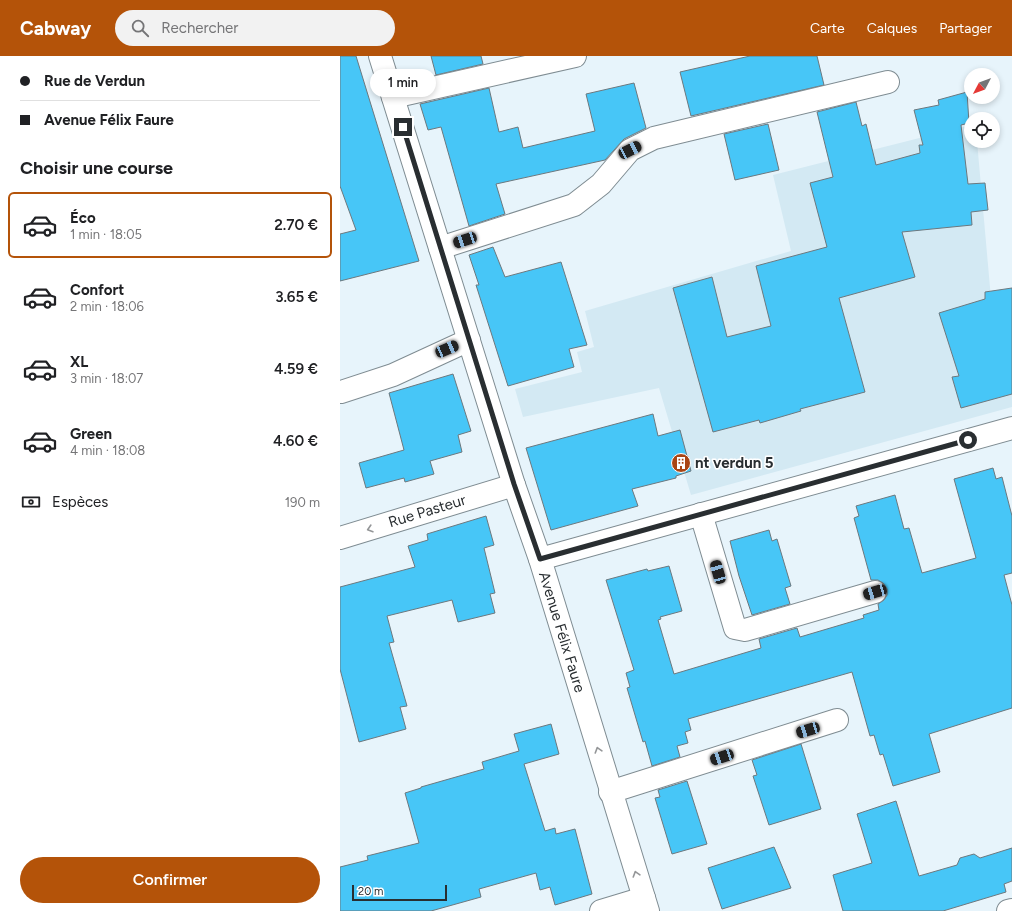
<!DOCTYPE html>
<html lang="fr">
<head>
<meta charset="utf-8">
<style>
	:root { --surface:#fff; --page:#f2f2f2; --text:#202124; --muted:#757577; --line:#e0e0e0; --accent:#b45309 }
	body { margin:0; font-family:Figtree,sans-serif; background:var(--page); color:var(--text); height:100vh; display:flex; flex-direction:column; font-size:15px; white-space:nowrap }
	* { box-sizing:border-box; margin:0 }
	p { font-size:13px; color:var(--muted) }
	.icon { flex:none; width:22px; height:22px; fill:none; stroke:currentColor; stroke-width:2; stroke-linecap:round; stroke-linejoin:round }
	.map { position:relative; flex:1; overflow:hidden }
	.drawer { display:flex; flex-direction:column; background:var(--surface); width:340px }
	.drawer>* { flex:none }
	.hud { display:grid; align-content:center; height:88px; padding:0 20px; background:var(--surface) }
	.needle { width:26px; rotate:229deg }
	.fabs { position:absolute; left:624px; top:12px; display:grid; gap:8px }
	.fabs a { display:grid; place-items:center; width:36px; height:36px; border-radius:50%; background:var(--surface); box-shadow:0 2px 6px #0003; font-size:20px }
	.scale { position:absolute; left:12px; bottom:10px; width:95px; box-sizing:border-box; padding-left:4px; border:2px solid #292e31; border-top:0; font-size:11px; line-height:14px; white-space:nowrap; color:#292e31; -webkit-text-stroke:3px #fff; paint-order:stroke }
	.end { position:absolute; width:18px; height:18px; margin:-9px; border:5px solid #292e31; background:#fff; box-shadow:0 0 0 2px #fff }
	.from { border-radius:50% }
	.bubble { position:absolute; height:28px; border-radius:14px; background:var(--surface); box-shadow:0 2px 6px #0003; font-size:13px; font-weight:600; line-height:28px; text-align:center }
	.car { position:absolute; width:12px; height:24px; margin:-12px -6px; border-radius:5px; box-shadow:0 0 3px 1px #0007; background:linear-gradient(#222 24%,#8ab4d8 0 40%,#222 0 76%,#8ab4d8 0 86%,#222 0) }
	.hud b { display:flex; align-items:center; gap:14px; height:38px; font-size:15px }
	.hud b+b { border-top:1px solid var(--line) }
	.hud i { width:10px; height:10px; background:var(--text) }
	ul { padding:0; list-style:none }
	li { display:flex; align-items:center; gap:12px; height:66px; margin:0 8px 6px; padding:0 12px; border:2px solid transparent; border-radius:6px }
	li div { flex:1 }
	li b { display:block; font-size:15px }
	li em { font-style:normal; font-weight:600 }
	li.active { border-color:var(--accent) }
	li>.icon { width:36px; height:36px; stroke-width:1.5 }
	h2 { padding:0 20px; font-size:18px; line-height:48px }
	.pay { display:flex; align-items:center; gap:10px; height:44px; padding:0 20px; font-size:15px }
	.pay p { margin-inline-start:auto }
	.primary-button { display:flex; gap:8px; margin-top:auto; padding:8px 20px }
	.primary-button a { flex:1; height:46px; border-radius:24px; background:var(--accent); color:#fff; font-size:16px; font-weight:600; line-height:46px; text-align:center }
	header { display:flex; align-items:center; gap:24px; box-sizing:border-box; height:56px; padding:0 20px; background:var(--accent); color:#fff }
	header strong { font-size:19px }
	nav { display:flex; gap:22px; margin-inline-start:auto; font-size:14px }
	.search { width:280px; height:36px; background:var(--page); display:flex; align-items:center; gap:10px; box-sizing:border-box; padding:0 14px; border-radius:22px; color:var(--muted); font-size:15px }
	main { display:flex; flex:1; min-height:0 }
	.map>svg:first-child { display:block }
	.built { fill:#d3e9f3 }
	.building { fill:#47c6f7; stroke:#6c787e }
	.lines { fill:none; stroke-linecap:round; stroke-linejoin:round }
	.minor-casing { stroke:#7f8c92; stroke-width:24 }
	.minor { stroke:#fff; stroke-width:22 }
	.oneway { stroke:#949698 }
	.route { stroke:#292e31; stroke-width:5 }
	.labels { text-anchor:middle; stroke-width:3; stroke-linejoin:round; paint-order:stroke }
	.poi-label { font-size:15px; font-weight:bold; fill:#292e31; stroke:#fff; text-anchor:start }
	.street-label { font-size:15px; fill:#292e31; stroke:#fff }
</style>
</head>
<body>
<header>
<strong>Cabway</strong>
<div class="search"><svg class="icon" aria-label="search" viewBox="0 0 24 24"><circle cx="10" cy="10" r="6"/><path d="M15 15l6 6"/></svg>Rechercher</div>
<nav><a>Carte</a><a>Calques</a><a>Partager</a></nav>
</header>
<main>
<section class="drawer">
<div class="hud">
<b><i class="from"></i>Rue de Verdun</b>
<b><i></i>Avenue Félix Faure</b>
</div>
<h2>Choisir une course</h2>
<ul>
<li class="active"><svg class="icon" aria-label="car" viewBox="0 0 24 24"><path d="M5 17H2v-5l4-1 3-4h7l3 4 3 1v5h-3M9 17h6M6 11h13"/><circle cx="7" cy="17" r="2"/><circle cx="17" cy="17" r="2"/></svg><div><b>Éco</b><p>1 min · 18:05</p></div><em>2.70 €</em></li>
<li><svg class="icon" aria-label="car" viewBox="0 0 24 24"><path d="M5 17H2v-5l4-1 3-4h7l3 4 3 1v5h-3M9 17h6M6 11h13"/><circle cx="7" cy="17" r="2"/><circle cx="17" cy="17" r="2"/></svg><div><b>Confort</b><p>2 min · 18:06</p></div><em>3.65 €</em></li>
<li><svg class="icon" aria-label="car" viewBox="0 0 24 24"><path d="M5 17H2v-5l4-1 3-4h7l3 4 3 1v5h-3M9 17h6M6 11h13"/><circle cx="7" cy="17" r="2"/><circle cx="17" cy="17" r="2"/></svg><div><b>XL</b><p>3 min · 18:07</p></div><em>4.59 €</em></li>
<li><svg class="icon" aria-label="car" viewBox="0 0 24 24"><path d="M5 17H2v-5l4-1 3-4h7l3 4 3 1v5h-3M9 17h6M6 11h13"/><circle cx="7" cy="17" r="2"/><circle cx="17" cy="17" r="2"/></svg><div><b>Green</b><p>4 min · 18:08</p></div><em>4.60 €</em></li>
</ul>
<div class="pay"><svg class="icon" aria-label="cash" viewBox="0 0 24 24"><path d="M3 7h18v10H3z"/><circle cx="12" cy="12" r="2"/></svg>Espèces<p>190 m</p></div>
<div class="primary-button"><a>Confirmer</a></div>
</section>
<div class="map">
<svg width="672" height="855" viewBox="0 0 672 855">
	<rect width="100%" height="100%" fill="#e7f4fb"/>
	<polygon class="built" points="631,69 631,85 637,85 652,254 672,314 672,351 351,439 319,332 183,361 175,333 242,316 237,296 254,291 245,255 451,195 433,119"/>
	<g class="building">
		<polygon points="0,0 16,0 79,205 0,225 0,178 16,174 0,130"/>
		<polygon points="91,0 141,0 143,8 96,19"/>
		<polygon points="410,0 477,0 484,29 351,60 340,16"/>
		<polygon points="294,27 306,72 284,83 265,104 156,128 165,158 129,170 101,71 88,74 80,48 149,32 159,76 178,71 183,92 255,75 246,38"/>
		<polygon points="627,36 629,67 621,69 628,128 645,127 648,154 631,156 632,169 562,176 575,221 499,242 525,336 460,353 461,355 420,367 419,364 373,376 333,232 372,221 387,281 431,270 416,210 487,191 470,127 493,121 477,56 516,46 522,70 526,68 536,109 580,97 579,89 583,89 574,54 599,49 598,44"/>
		<polygon points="428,68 439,114 395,124 384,78"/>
		<polygon points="153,191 165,221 221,206 247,289 229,293 234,311 168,330 136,229 139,229 129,199"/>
		<polygon points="672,232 672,338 621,352 612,321 619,320 599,257 645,243 645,236"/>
		<polygon points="113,318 131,375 118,379 122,396 90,405 94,418 65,426 64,422 26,432 19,407 64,394 49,337"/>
		<polygon points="313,358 318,380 340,374 351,415 336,420 336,422 292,433 298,450 211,474 186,392"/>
		<polygon points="653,412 656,423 662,421 672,460 672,517 664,519 672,549 672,652 589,678 600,716 553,730 543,698 540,699 534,679 530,680 512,616 348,663 351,674 345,676 348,687 337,690 340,701 312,710 305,685 303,686 287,632 290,631 286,617 294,614 266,524 307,513 308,515 329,510 342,555 320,561 321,563 318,564 334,618 421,592 419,583 457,572 460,581 524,562 523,559 539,554 538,548 544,544 547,539 547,533 543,527 538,524 531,524 514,462 519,460 516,450 555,439 564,473 569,472 582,517 636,502 614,423"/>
		<polygon points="146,460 154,489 144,492 155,537 150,538 155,557 118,566 112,544 47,560 54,586 49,587 67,650 60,651 66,673 19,686 0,613 0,531 75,511 68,490 88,484 87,478"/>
		<polygon points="429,474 432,485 437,483 451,530 445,532 450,548 412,559 399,520 390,485"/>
		<polygon points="211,668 219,698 184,708 205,775 215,772 216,778 235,773 252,838 215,849 210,831 200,834 196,817 139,833 141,841 91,855 0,855 0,811 28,804 27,800 79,787 65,737 81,732 81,731 144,713 142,706 179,695 174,678"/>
		<polygon points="461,688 481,753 429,769 413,720 417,719 412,704"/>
		<polygon points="347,725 367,788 332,798 315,742 320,741 318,734"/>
		<polygon points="556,745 579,820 617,809 620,802 634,798 640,802 672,792 672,825 664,828 666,836 603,855 503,855 493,819 532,807 517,758"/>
		<polygon points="434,791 451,832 382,853 368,812"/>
	</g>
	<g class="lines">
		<defs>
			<g id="minor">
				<polyline points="40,0 174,429 200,503 308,855"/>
				<polyline points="53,41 235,0"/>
				<polyline points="100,192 234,149 261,128 290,94 314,82 548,26"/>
				<polyline points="1,336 53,319 129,284"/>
				<polyline points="361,458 395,572 405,574 535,536"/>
				<polyline points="0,482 174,429"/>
				<polyline points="200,503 672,372"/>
				<polyline points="270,736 497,664"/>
				<polyline points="261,855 304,842"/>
				<polyline points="668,855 672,854"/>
			</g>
		</defs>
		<use href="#minor" class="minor-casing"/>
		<use href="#minor" class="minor"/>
	</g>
	<defs><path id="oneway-chevron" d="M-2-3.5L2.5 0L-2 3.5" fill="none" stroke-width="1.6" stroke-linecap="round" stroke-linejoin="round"/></defs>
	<g class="oneway">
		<use href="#oneway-chevron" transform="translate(30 473) rotate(163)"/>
		<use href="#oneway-chevron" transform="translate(258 694) rotate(-107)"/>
		<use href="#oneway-chevron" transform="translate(296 818) rotate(-107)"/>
	</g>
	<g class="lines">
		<polyline class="route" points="63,71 174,428 200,503 628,384"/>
	</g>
	<defs>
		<symbol id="building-disc" viewBox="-11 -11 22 22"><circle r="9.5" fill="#a94514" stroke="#fff"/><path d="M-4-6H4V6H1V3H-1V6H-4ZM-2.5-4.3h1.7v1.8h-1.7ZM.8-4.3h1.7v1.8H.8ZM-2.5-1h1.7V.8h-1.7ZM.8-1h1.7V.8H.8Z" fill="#fff"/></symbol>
	</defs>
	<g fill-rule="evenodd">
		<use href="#building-disc" x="330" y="396" width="22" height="22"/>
	</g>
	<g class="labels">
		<g class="poi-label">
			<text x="355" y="412">nt verdun 5</text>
		</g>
		<g class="street-label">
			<text transform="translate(87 455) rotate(-17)" y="5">Rue Pasteur</text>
			<text transform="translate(222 576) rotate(73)" y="5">Avenue Félix Faure</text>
		</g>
	</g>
</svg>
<div class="fabs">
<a><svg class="needle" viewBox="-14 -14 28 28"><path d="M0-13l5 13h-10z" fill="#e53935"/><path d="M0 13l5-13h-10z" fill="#757577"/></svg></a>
<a><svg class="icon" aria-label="locate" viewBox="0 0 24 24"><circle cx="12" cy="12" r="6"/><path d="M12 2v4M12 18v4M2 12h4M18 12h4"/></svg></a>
</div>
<div class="scale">20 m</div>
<i class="end from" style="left:628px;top:384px"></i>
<i class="end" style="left:63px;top:71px"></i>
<div class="bubble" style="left:30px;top:13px;width:66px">1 min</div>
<i class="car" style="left:290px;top:94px;rotate:63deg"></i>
<i class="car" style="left:125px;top:184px;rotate:252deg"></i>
<i class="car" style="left:107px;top:293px;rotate:67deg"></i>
<i class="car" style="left:378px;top:516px;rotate:344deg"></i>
<i class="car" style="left:535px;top:536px;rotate:254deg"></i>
<i class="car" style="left:468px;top:674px;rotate:253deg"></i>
<i class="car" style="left:382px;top:701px;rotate:252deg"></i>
</div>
</main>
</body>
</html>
